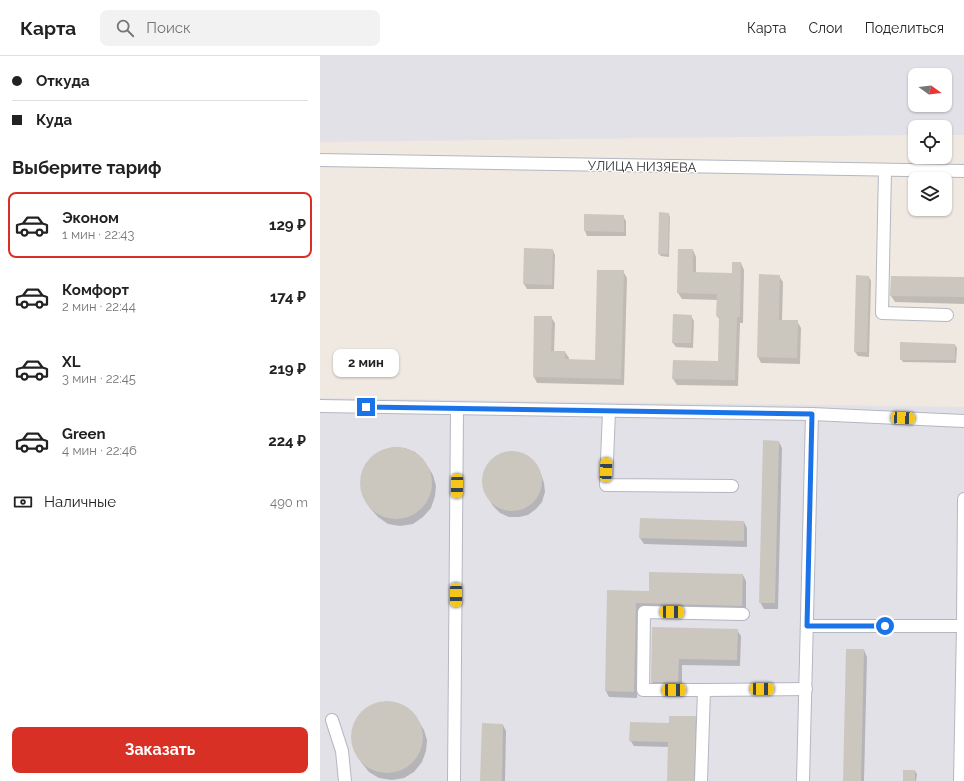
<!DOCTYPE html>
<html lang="ru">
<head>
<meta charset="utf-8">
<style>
	:root { --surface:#fff; --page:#f2f2f2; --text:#222; --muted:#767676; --line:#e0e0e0; --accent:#d93025 }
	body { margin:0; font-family:Raleway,sans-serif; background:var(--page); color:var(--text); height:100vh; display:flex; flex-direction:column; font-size:15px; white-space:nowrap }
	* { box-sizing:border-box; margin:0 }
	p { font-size:13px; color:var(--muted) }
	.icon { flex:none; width:22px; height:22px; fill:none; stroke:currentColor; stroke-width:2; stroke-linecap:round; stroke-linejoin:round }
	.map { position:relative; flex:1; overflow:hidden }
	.drawer { display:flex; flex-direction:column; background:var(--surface); width:320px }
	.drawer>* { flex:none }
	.top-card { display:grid; align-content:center; height:88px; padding:0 12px; background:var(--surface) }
	.needle { width:26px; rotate:105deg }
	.fabs { position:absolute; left:588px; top:12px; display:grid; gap:8px }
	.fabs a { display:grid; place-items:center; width:44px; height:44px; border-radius:8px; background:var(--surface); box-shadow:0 1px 3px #0004; font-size:20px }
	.end { position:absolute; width:18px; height:18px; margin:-9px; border:5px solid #1a73e8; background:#fff; box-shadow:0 0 0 2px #fff }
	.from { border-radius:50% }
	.bubble { position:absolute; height:28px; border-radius:8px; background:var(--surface); box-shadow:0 1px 3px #0004; font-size:13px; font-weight:700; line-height:28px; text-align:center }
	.car { position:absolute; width:12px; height:24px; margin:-12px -6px; border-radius:5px; box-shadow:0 0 3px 1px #0007; background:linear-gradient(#f5c518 24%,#345 0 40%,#f5c518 0 76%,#345 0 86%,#f5c518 0) }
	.top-card b { display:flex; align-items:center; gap:14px; height:38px; font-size:15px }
	.top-card b+b { border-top:1px solid var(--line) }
	.top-card i { width:10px; height:10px; background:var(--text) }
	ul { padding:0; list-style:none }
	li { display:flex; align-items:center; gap:12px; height:66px; margin:0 8px 6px; padding:0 4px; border:2px solid transparent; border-radius:8px }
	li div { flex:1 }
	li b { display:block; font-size:15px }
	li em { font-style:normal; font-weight:700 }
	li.selected { border-color:var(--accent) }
	li>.icon { width:36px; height:36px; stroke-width:1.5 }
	h2 { padding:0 12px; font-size:18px; line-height:48px }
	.pay { display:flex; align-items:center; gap:10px; height:44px; padding:0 12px; font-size:15px }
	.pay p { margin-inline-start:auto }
	.action { display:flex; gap:8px; margin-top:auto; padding:8px 12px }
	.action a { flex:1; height:46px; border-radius:8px; background:var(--accent); color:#fff; font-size:16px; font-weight:700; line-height:46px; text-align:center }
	header { display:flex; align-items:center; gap:24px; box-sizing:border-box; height:56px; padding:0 20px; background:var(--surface); border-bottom:1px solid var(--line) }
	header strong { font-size:19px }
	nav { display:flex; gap:22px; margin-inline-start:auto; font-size:14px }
	.search { width:280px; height:36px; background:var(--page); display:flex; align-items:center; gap:10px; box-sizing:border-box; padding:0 14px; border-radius:8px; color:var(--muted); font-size:15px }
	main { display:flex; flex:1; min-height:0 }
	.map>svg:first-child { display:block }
	.industrial { fill:#e3e1e8; fill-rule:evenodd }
	.shadow { fill:#0003 }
	.building { fill:#cbc7bf }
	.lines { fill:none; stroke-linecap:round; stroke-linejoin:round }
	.minor-casing { stroke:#b4b7c1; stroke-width:14 }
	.minor { stroke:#fff; stroke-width:12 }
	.route { stroke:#1a73e8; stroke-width:5 }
	.labels { text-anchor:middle; stroke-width:3; stroke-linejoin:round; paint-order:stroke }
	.street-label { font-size:13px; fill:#2e2e2e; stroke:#fff }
</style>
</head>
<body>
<header>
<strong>Карта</strong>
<div class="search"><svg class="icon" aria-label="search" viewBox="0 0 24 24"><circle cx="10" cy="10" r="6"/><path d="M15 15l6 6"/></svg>Поиск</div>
<nav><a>Карта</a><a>Слои</a><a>Поделиться</a></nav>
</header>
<main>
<section class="drawer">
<div class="top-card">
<b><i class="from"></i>Откуда</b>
<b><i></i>Куда</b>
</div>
<h2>Выберите тариф</h2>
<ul>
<li class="selected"><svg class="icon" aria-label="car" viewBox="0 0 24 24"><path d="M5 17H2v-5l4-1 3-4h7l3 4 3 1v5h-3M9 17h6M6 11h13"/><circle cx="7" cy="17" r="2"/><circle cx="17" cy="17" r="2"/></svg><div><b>Эконом</b><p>1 мин · 22:43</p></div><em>129 ₽</em></li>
<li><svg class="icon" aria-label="car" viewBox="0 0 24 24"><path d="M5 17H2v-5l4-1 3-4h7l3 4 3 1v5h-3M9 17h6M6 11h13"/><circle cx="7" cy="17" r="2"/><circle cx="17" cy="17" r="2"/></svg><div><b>Комфорт</b><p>2 мин · 22:44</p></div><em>174 ₽</em></li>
<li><svg class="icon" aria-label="car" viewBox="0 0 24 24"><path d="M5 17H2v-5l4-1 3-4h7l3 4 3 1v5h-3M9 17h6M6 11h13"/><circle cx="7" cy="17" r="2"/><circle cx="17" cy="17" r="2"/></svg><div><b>XL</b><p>3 мин · 22:45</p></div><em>219 ₽</em></li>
<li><svg class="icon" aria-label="car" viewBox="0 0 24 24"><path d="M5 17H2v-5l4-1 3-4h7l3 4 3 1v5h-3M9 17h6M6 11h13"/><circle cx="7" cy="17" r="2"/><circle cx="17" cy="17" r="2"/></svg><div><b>Green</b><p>4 мин · 22:46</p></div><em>224 ₽</em></li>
</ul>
<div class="pay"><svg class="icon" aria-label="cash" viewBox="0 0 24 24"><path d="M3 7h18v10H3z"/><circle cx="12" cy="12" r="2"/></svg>Наличные<p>490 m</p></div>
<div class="action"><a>Заказать</a></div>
</section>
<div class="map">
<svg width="644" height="725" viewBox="0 0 644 725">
	<rect width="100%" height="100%" fill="#efe9e1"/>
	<g class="industrial">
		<path d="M0 0H644V79H625V71H595V79L0 86ZM595 19H625V49H595Z"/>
		<polygon points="0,342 644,351 644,725 0,725"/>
	</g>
	<g class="shadow">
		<polygon points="348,158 350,160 349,201 341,200 339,198"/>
		<polygon points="303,160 306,165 306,180 267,180 265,175"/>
		<polygon points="233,194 235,199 234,233 207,233 204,228"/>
		<polygon points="373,194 376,201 376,217 413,218 421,207 424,214 423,267 420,267 418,330 357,329 353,323 399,306 400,264 397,260 398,244 362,243 358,237"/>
		<polygon points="303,215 307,222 304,329 217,327 214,321 231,261 235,267 234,296 245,296 249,302 249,305 276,305"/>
		<polygon points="459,220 463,226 462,265 477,265 481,272 480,308 441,307 438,301"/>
		<polygon points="549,221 551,225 549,301 538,300 535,296"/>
		<polygon points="644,222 644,248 575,246 571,240"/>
		<polygon points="371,260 374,265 373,292 356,291 353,287"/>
		<polygon points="635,289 637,292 636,307 583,306 581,303"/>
		<polygon points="459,386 462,392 458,553 444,553 440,546"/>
		<polygon points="74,391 85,392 95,396 103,403 113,419 116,430 115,440 111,452 103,461 93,468 80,470 68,468 58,461 50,452 46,445 41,433 41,421 45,409 53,400 64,394"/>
		<polygon points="194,397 203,399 211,403 217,411 221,418 224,427 225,436 222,446 216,453 208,459 199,461 189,461 180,457 173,450 164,435 163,425 165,416 169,408 176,401 184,398"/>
		<polygon points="424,466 427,472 427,491 324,488 320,482"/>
		<polygon points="423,519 426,525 426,556 320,553 317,642 289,641 286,635 288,535 330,536"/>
		<polygon points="333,572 417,574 421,580 420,610 362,609 362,633 335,633 332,626"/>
		<polygon points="544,594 547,601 544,725 524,725"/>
		<polygon points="65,646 76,647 86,651 94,658 104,674 107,684 106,695 102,706 94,716 84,722 72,724 59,722 49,716 41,706 37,699 32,688 32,675 36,664 44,654 55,648"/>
		<polygon points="375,661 378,667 377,725 348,725 349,691 314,690 310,684 350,668"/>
		<polygon points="183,669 186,675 185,725 161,725"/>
		<polygon points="595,715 597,718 596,725 584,725"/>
	</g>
	<g class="building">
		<polygon points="339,156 349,157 348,198 338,198"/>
		<polygon points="264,158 304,159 304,176 264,175"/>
		<polygon points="204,192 233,193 232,229 203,228"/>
		<polygon points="358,193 373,193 373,216 412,217 412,206 421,206 420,261 417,261 415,324 352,323 353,304 398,305 399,260 396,260 397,238 357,237"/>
		<polygon points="277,214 304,214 301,323 213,321 214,260 232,260 231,295 245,295 245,303 275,304"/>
		<polygon points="439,218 460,219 459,264 478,264 477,302 437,301"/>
		<polygon points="536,219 549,220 547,296 534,296"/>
		<polygon points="571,220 644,221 644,241 570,240"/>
		<polygon points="353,258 372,259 371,287 352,287"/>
		<polygon points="580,286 635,288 635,304 580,304"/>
		<polygon points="443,384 459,385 455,547 439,547"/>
		<circle cx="76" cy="427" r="36"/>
		<circle cx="192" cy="425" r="30"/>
		<polygon points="320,462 424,465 424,485 319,482"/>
		<polygon points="329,516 423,518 422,550 316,547 314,636 285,635 287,534 329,535"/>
		<polygon points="332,571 418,573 417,604 359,603 358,626 331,626"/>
		<polygon points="526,593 544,593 541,725 523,725"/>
		<circle cx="67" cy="681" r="36"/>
		<polygon points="349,660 376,660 374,725 347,725 348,686 309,685 310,666 349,667"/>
		<polygon points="162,667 183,668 182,725 160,725"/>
		<rect x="583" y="714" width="12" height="11"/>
	</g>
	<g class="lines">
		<defs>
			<g id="minor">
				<polyline points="0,104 644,115"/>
				<polyline points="565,114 562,257 627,259"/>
				<polyline points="0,350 492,358 644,365"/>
				<polyline points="289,355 286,429 412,430"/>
				<polyline points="487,570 644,570"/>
				<polyline points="384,634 323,634 324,556 423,558"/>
				<polyline points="12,664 22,695 25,725"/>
				<polyline points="134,725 137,353"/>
				<polyline points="381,725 384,634 486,633"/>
				<polyline points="483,725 492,358"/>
				<polyline points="640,725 643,570 644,443"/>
			</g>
		</defs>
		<use href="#minor" class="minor-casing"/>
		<use href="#minor" class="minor"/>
	</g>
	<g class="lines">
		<polyline class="route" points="46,351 492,358 487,570 565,570"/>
	</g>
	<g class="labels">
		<g class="street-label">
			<text transform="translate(322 110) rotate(1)" y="5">УЛИЦА НИЗЯЕВА</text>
		</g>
	</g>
</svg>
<div class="fabs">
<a><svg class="needle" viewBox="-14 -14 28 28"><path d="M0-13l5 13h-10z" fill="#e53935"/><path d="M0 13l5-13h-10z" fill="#767676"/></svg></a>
<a><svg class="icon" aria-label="locate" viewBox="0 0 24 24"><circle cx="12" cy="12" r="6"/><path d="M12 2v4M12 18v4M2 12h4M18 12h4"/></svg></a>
<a><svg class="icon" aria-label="layers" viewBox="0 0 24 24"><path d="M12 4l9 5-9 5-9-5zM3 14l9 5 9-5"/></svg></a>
</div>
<i class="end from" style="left:565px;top:570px"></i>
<i class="end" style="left:46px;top:351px"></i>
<div class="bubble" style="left:13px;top:293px;width:66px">2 мин</div>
<i class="car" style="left:583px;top:362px;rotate:93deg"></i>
<i class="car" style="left:286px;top:414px;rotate:2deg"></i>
<i class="car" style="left:137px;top:430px;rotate:181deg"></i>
<i class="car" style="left:136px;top:539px;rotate:180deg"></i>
<i class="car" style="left:352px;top:556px;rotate:91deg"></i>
<i class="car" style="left:442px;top:633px;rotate:90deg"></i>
<i class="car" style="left:354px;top:634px;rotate:90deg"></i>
</div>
</main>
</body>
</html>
